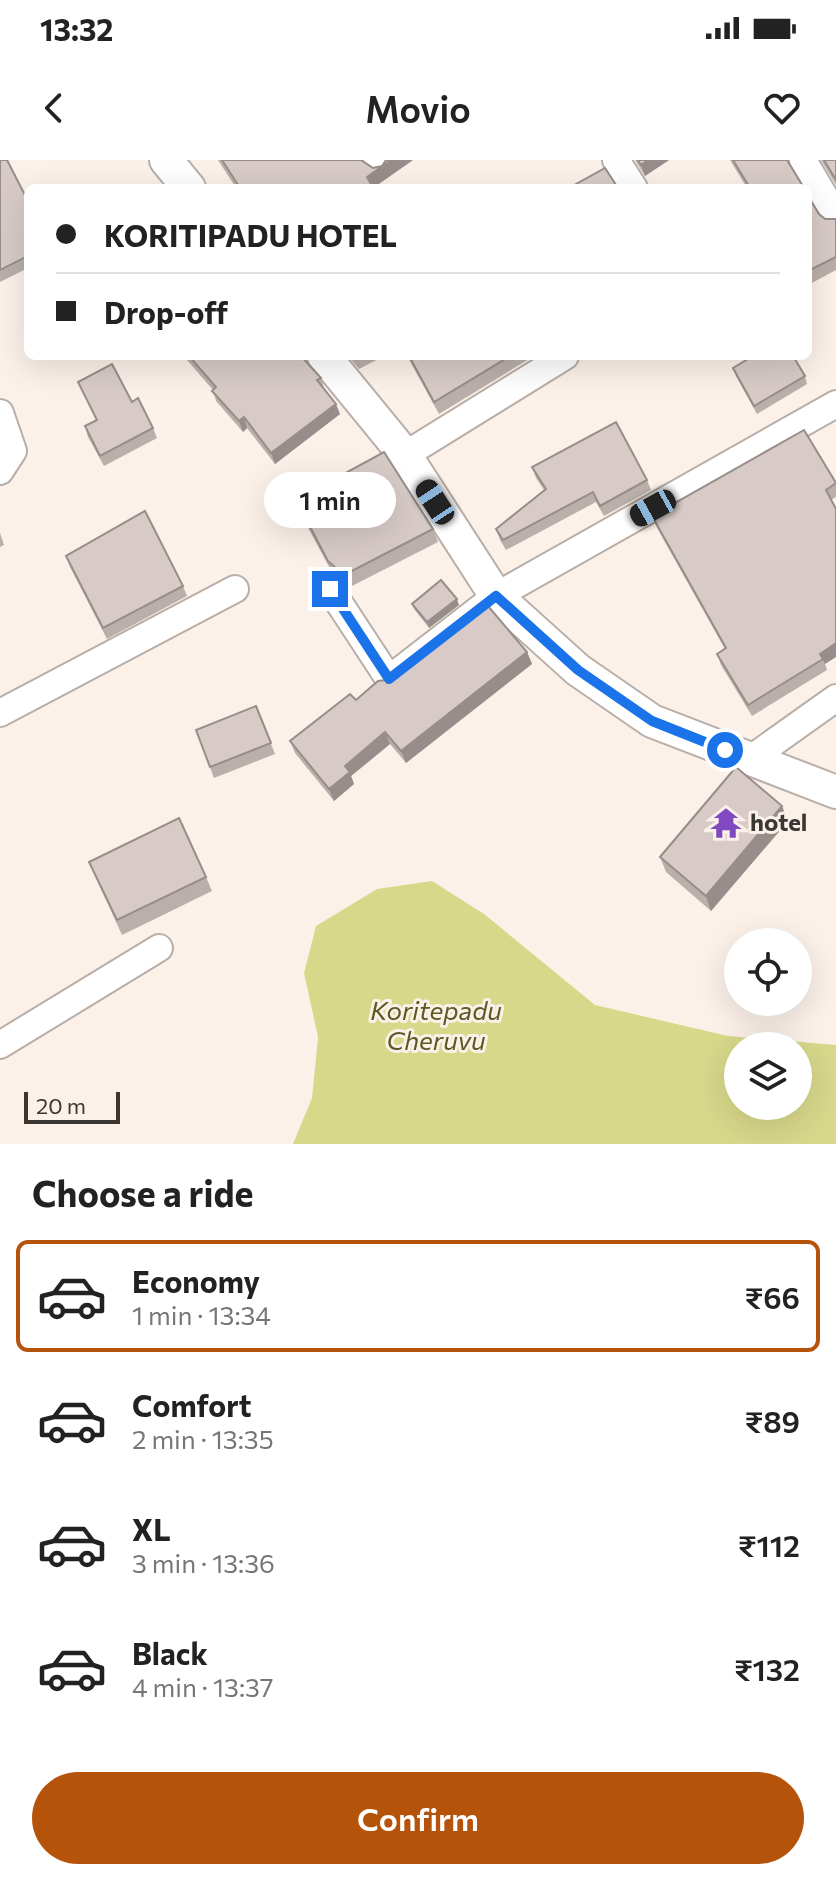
<!DOCTYPE html>
<html lang="en">
<head>
<meta charset="utf-8">
<style>
	:root { --surface:#fff; --page:#f2f2f2; --text:#222; --muted:#767676; --line:#e0e0e0; --accent:#b45309 }
	body { margin:0; font-family:Commissioner,sans-serif; background:var(--page); color:var(--text); height:100vh; display:flex; flex-direction:column; font-size:30px; white-space:nowrap }
	* { box-sizing:border-box; margin:0 }
	p { font-size:26px; color:var(--muted) }
	.icon { flex:none; width:44px; height:44px; fill:none; stroke:currentColor; stroke-width:2; stroke-linecap:round; stroke-linejoin:round }
	.map { position:relative; height:984px; overflow:hidden }
	.details { display:flex; flex-direction:column; background:var(--surface); flex:1 }
	.details>* { flex:none }
	.hud { position:absolute; left:24px; top:24px; width:788px; height:176px; border-radius:12px; box-shadow:0 8px 32px #0002; display:grid; align-content:center; height:176px; padding:0 32px; background:var(--surface) }
	.controls { position:absolute; left:724px; top:768px; display:grid; gap:16px }
	.controls a { display:grid; place-items:center; width:88px; height:88px; border-radius:50%; background:var(--surface); box-shadow:0 8px 32px #0002; font-size:40px }
	.scale { position:absolute; left:24px; bottom:20px; width:96px; box-sizing:border-box; padding-left:8px; border:4px solid #3a3633; border-top:0; font-size:22px; line-height:28px; white-space:nowrap; color:#3a3633; -webkit-text-stroke:6px #fbf1e9; paint-order:stroke }
	.end { position:absolute; width:36px; height:36px; margin:-18px; border:10px solid #1a73e8; background:#fff; box-shadow:0 0 0 4px #fff }
	.from { border-radius:50% }
	.bubble { position:absolute; height:56px; border-radius:28px; background:var(--surface); box-shadow:0 8px 32px #0002; font-size:26px; font-weight:600; line-height:56px; text-align:center }
	.car { position:absolute; width:24px; height:48px; margin:-24px -12px; border-radius:10px; box-shadow:0 0 6px 2px #0007; background:linear-gradient(#222 24%,#8ab4d8 0 40%,#222 0 76%,#8ab4d8 0 86%,#222 0) }
	.hud b { display:flex; align-items:center; gap:28px; height:76px; font-size:30px }
	.hud b+b { border-top:2px solid var(--line) }
	.hud i { width:20px; height:20px; background:var(--text) }
	ul { padding:0; list-style:none }
	li { display:flex; align-items:center; gap:24px; height:112px; margin:0 16px 12px; padding:0 16px; border:4px solid transparent; border-radius:12px }
	li div { flex:1 }
	li b { display:block; font-size:30px }
	li em { font-style:normal; font-weight:600 }
	li.current { border-color:var(--accent) }
	li>.icon { width:72px; height:72px; stroke-width:1.5 }
	h2 { padding:0 32px; font-size:36px; line-height:96px }
	.primary-button { display:flex; gap:16px; margin-top:auto; padding:16px 32px }
	.primary-button a { flex:1; height:92px; border-radius:48px; background:var(--accent); color:#fff; font-size:32px; font-weight:600; line-height:92px; text-align:center }
	.status { display:flex; justify-content:space-between; align-items:center; height:56px; padding:0 40px; background:var(--surface); direction:ltr }
	.status svg { height:22px; fill:currentColor }
	header { display:flex; justify-content:space-between; align-items:center; height:104px; padding:0 32px; background:var(--surface); font-size:36px; font-weight:600 }
	.map>svg:first-child { display:block }
	.water { fill:#d8d88b; fill-rule:evenodd }
	.lines { fill:none; stroke-linecap:round; stroke-linejoin:round }
	.minor-casing { stroke:#b8aea7; stroke-width:30 }
	.tertiary-casing { stroke:#b8aea7; stroke-width:36 }
	.minor { stroke:#fff; stroke-width:26 }
	.tertiary { stroke:#fff; stroke-width:32 }
	.wall { fill:#baafab }
	.shaded-wall { fill:#978e8b }
	.building { fill:#d8cbc7; stroke:#978e8b; stroke-width:2 }
	.route { stroke:#1a73e8; stroke-width:10 }
	.labels { text-anchor:middle; stroke-width:6; stroke-linejoin:round; paint-order:stroke }
	.poi-label { font-size:24px; font-weight:bold; fill:#3a3633; stroke:#fbf1e9; text-anchor:start }
	.water-label { font-size:26px; font-style:italic; fill:#5a5a22; stroke:#fbf1e9 }
</style>
</head>
<body>
<div class="status"><b>13:32</b><svg viewBox="0 0 49 12"><path d="M0 12V9h3v3zM5 12V6h3v6zM10 12V3h3v9zM15 12V0h3v12zM26 1h20v11H26zM47 4h2v5h-2z"/></svg></div>
<header><svg class="icon" aria-label="back" viewBox="0 0 24 24"><path d="M15 5l-7 7 7 7"/></svg>Movio<svg class="icon" aria-label="heart" viewBox="0 0 24 24"><path d="M12 20l-8-8c-3-5 5-10 8-4 3-6 11-1 8 4z"/></svg></header>
<div class="map">
<svg width="836" height="984" viewBox="0 0 836 984">
	<rect width="100%" height="100%" fill="#fbf1e9"/>
	<path class="water" d="M432 721 484 754 595 845 728 876 836 885V984H293L312 938 318 877 304 813 316 766 377 729ZM738 886H798V946H738Z"/>
	<g class="lines">
		<defs>
			<g id="minor">
				<polyline points="377,0 379,4"/>
				<polyline points="616,0 634,28"/>
				<polyline points="803,0 836,56"/>
				<polyline points="0,253 13,291 0,311"/>
				<polyline points="405,295 565,196"/>
				<polyline points="330,429 389,519 496,436 836,244"/>
				<polyline points="0,553 235,429"/>
				<polyline points="749,600 836,538"/>
				<polyline points="0,885 159,788"/>
			</g>
			<g id="tertiary">
				<polyline points="166,0 189,28"/>
				<polyline points="324,196 405,295 496,436 578,510 652,561 836,632"/>
			</g>
		</defs>
		<use href="#minor" class="minor-casing"/>
		<use href="#tertiary" class="tertiary-casing"/>
		<use href="#minor" class="minor"/>
		<use href="#tertiary" class="tertiary"/>
	</g>
	<g class="wall">
		<polygon points="0,0 28,41 28,108 0,122"/>
		<polygon points="218,0 362,0 373,8 413,0 373,28 236,28"/>
		<polygon points="635,0 669,0 645,16"/>
		<polygon points="730,0 789,0 789,3 804,28 747,28"/>
		<polygon points="821,0 836,0 836,25"/>
		<polygon points="808,36 819,54 825,59 836,59 836,110 808,125"/>
		<polygon points="185,196 301,196 321,218 324,228 340,254 275,304 247,268 243,272 216,241 213,230 187,200"/>
		<polygon points="348,196 384,196 359,209"/>
		<polygon points="407,196 534,196 439,254"/>
		<polygon points="733,208 805,216 807,224 757,254 736,216"/>
		<polygon points="78,222 132,242 153,268 157,278 104,306 88,277 85,266 96,260"/>
		<polygon points="532,307 647,320 651,330 604,356 596,342 506,390 500,380 496,369 544,330 536,318"/>
		<polygon points="836,323 836,337 831,340 825,504 827,510 752,556 721,505 717,494 725,489 657,368 652,356"/>
		<polygon points="296,340 433,369 438,382 348,428 333,414 300,353"/>
		<polygon points="0,373 4,385 0,387"/>
		<polygon points="66,396 183,426 187,436 107,479 70,407"/>
		<polygon points="412,444 459,445 429,468 414,449"/>
		<polygon points="527,492 532,504 406,603 390,584 351,616 354,624 334,641 295,593 290,581 356,540 394,519"/>
		<polygon points="256,546 275,594 214,618 196,570"/>
		<polygon points="788,661 711,751 666,712 660,697"/>
		<polygon points="89,702 206,717 212,731 122,775 95,716"/>
	</g>
	<g class="shaded-wall">
		<polygon points="391,0 413,0 373,28 367,17"/>
		<polygon points="648,0 669,0 645,16 641,5"/>
		<polygon points="336,244 340,254 275,304 271,293"/>
		<polygon points="244,257 247,268 243,272 239,261"/>
		<polygon points="457,439 459,445 429,468 427,462"/>
		<polygon points="836,483 836,497 825,504 820,494"/>
		<polygon points="527,492 532,504 406,603 401,591"/>
		<polygon points="385,572 390,584 351,616 354,624 334,641 329,629 345,606"/>
		<polygon points="782,646 788,661 711,751 706,736"/>
	</g>
	<g class="building">
		<polygon points="0,0 7,0 28,41 28,96 0,110"/>
		<polygon points="222,0 361,0 373,8 382,6 386,0 391,0 367,17 373,28 240,28"/>
		<polygon points="638,0 648,0 641,5"/>
		<polygon points="733,0 787,0 804,28 750,28"/>
		<polygon points="824,0 836,0 836,20"/>
		<polygon points="605,8 618,28 569,28"/>
		<polygon points="808,36 819,54 825,59 836,59 836,97 808,111"/>
		<polygon points="189,196 301,196 321,218 317,220 336,244 271,293 244,257 239,261 212,231 216,227"/>
		<polygon points="409,196 510,196 434,242"/>
		<polygon points="753,196 793,196 805,216 754,246 733,208"/>
		<polygon points="112,204 132,242 138,238 153,268 100,296 85,266 97,260 78,222"/>
		<polygon points="616,262 647,320 600,346 593,332 503,380 496,369 546,329 532,307"/>
		<polygon points="804,270 836,323 826,330 836,349 836,483 820,494 823,499 748,545 717,494 726,488 652,356"/>
		<polygon points="384,292 433,369 344,415 328,401 296,340"/>
		<polygon points="145,351 183,426 103,468 66,396"/>
		<polygon points="441,420 457,439 427,462 412,444"/>
		<polygon points="488,446 527,492 401,591 385,572 345,606 350,612 329,629 290,581 350,534 356,540 378,521 394,519"/>
		<polygon points="256,546 271,583 210,607 196,570"/>
		<polygon points="736,607 782,646 706,736 660,697"/>
		<polygon points="179,658 206,717 117,760 89,702"/>
	</g>
	<g class="lines">
		<polyline class="route" points="330,429 389,519 496,436 578,510 652,561 725,590"/>
	</g>
	<defs>
		<symbol id="temple-bare" viewBox="-9 -9 18 18"><path d="M0-6L5-2H3V0L6.5 2.5H4V6H1.5V3h-3V6H-4V2.5H-6.5L-3 0V-2H-5Z" fill="#8049c0" stroke="#fbf1e9" stroke-width="2.5" paint-order="stroke"/></symbol>
	</defs>
	<g fill-rule="evenodd">
		<use href="#temple-bare" x="704" y="641" width="44" height="44"/>
	</g>
	<g class="labels">
		<g class="poi-label">
			<text x="750" y="671">hotel</text>
		</g>
		<g class="water-label">
			<text x="436" y="860">Koritepadu<tspan x="436" dy="30">Cheruvu</tspan></text>
		</g>
	</g>
</svg>
<div class="controls">
<a><svg class="icon" aria-label="locate" viewBox="0 0 24 24"><circle cx="12" cy="12" r="6"/><path d="M12 2v4M12 18v4M2 12h4M18 12h4"/></svg></a>
<a><svg class="icon" aria-label="layers" viewBox="0 0 24 24"><path d="M12 4l9 5-9 5-9-5zM3 14l9 5 9-5"/></svg></a>
</div>
<div class="scale">20 m</div>
<i class="end from" style="left:725px;top:590px"></i>
<i class="end" style="left:330px;top:429px"></i>
<div class="bubble" style="left:264px;top:312px;width:132px">1 min</div>
<i class="car" style="left:435px;top:342px;rotate:327deg"></i>
<i class="car" style="left:653px;top:348px;rotate:241deg"></i>
<div class="hud">
<b><i class="from"></i>KORITIPADU HOTEL</b>
<b><i></i>Drop-off</b>
</div>
</div>
<section class="details">
<h2>Choose a ride</h2>
<ul>
<li class="current"><svg class="icon" aria-label="car" viewBox="0 0 24 24"><path d="M5 17H2v-5l4-1 3-4h7l3 4 3 1v5h-3M9 17h6M6 11h13"/><circle cx="7" cy="17" r="2"/><circle cx="17" cy="17" r="2"/></svg><div><b>Economy</b><p>1 min · 13:34</p></div><em>₹66</em></li>
<li><svg class="icon" aria-label="car" viewBox="0 0 24 24"><path d="M5 17H2v-5l4-1 3-4h7l3 4 3 1v5h-3M9 17h6M6 11h13"/><circle cx="7" cy="17" r="2"/><circle cx="17" cy="17" r="2"/></svg><div><b>Comfort</b><p>2 min · 13:35</p></div><em>₹89</em></li>
<li><svg class="icon" aria-label="car" viewBox="0 0 24 24"><path d="M5 17H2v-5l4-1 3-4h7l3 4 3 1v5h-3M9 17h6M6 11h13"/><circle cx="7" cy="17" r="2"/><circle cx="17" cy="17" r="2"/></svg><div><b>XL</b><p>3 min · 13:36</p></div><em>₹112</em></li>
<li><svg class="icon" aria-label="car" viewBox="0 0 24 24"><path d="M5 17H2v-5l4-1 3-4h7l3 4 3 1v5h-3M9 17h6M6 11h13"/><circle cx="7" cy="17" r="2"/><circle cx="17" cy="17" r="2"/></svg><div><b>Black</b><p>4 min · 13:37</p></div><em>₹132</em></li>
</ul>
<div class="primary-button"><a>Confirm</a></div>
</section>
</body>
</html>
